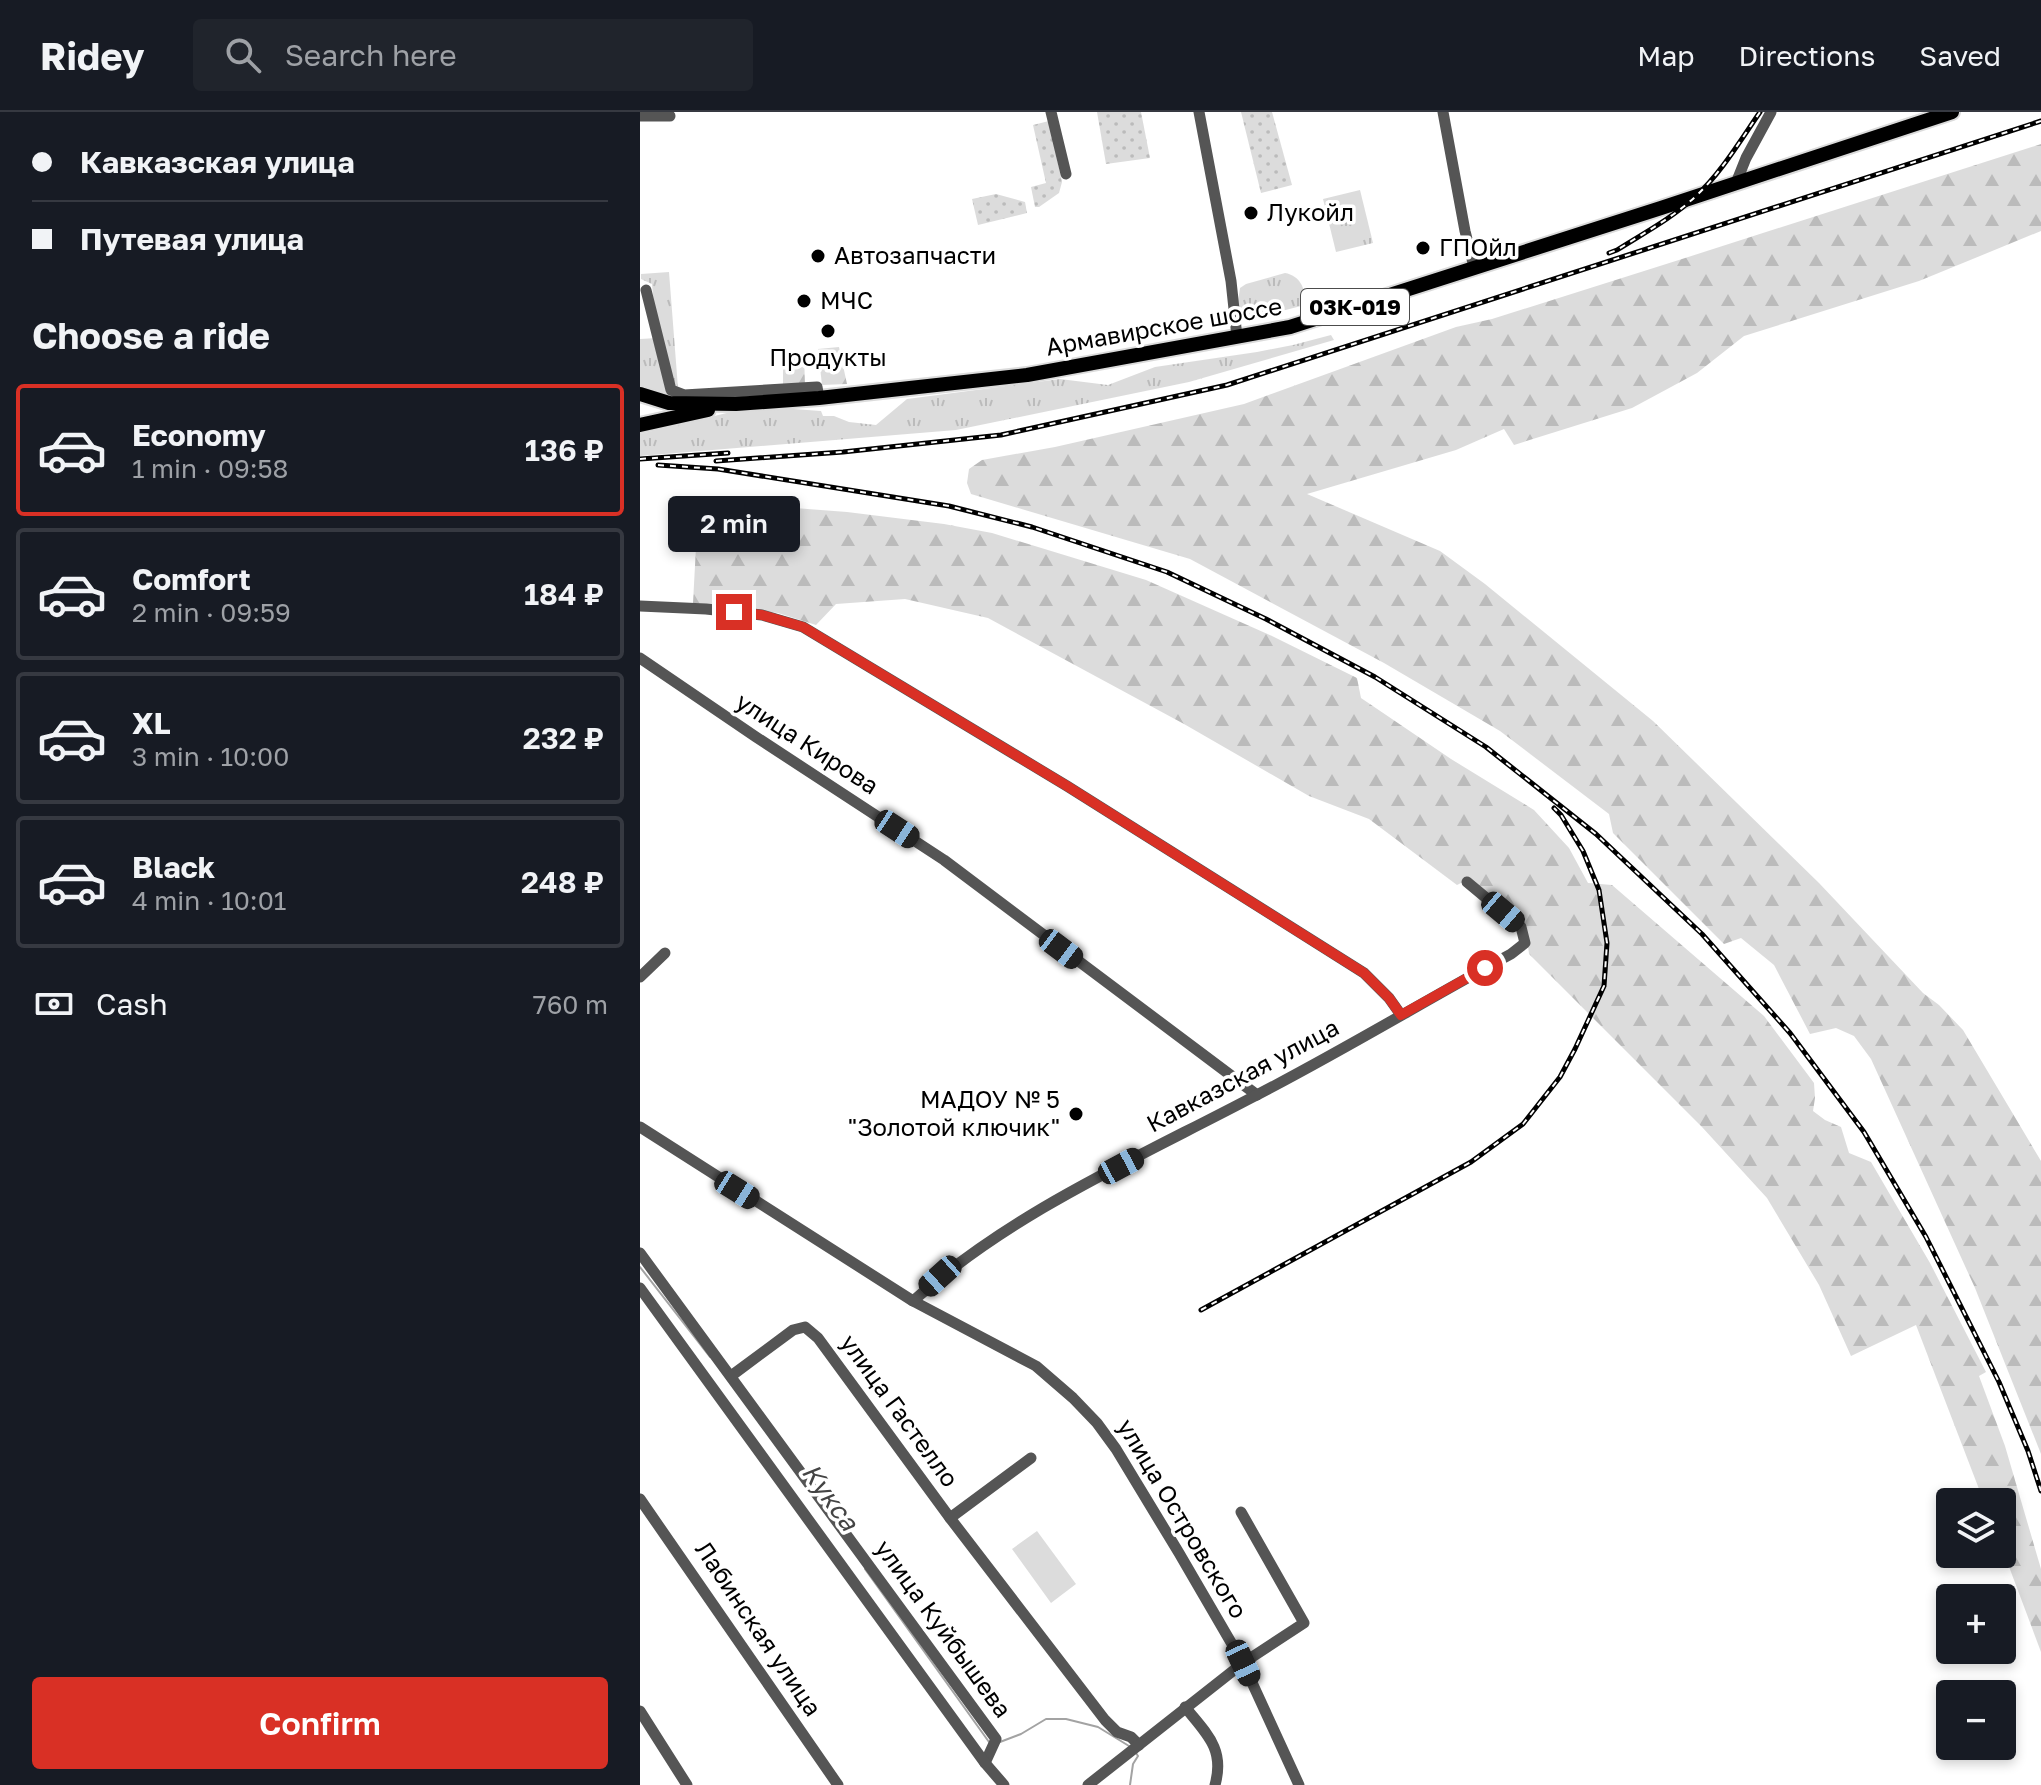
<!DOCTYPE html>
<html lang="en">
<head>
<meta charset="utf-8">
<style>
	:root { --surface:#171b24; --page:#20242c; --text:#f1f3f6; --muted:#9ea1a6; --line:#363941; --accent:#d93025 }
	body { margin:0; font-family:"Golos Text",sans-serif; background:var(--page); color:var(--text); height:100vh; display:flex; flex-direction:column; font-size:30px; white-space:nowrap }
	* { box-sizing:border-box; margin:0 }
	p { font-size:26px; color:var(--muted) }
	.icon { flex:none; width:44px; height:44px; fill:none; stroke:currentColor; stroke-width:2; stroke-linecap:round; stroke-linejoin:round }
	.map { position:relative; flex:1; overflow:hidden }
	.sheet { display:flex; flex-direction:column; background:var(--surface); width:640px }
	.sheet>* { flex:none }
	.hud { display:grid; align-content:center; height:176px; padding:0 32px; background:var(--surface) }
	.fabs { position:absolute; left:1296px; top:1376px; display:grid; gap:16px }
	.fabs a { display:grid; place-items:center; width:80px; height:80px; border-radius:8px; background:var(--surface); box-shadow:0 4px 12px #0003; font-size:40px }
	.end { position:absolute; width:36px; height:36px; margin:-18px; border:10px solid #d93025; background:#fff; box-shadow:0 0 0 4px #fff }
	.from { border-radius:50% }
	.bubble { position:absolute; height:56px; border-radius:8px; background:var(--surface); box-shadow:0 4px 12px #0003; font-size:26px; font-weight:600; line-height:56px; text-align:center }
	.car { position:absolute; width:24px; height:48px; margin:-24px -12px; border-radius:10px; box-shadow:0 0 6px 2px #0007; background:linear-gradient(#222 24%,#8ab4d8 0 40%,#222 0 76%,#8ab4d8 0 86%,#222 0) }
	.hud b { display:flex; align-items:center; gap:28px; height:76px; font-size:30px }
	.hud b+b { border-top:2px solid var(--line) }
	.hud i { width:20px; height:20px; background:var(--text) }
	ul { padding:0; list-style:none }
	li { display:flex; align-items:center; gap:24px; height:132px; margin:0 16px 12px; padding:0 16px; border:4px solid var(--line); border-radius:8px }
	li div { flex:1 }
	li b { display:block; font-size:30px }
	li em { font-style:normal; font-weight:600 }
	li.active { border-color:var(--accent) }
	li>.icon { width:72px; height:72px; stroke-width:1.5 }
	h2 { padding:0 32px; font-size:36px; line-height:96px }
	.pay { display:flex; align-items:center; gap:20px; height:88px; padding:0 32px; font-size:30px }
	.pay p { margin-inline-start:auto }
	.cta { display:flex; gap:16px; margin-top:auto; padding:16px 32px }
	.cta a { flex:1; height:92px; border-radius:8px; background:var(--accent); color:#fff; font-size:32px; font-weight:600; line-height:92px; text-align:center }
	header { display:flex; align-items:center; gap:48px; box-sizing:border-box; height:112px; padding:0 40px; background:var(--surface); border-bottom:2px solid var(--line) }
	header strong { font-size:38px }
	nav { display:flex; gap:44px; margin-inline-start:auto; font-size:28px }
	.search { width:560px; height:72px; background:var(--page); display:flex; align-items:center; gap:20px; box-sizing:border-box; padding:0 28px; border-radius:8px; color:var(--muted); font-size:30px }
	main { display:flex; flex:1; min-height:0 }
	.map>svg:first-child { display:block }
	.grass { fill:url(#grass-tufts) }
	.forest { fill:url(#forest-firs) }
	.garden { fill:url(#garden-dots) }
	.pitch { fill:#dcdcdc }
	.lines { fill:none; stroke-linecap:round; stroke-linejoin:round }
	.stream { stroke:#a3a3a3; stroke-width:2 }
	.major-casing { stroke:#dbdbdb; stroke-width:18 }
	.minor { stroke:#555; stroke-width:11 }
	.major { stroke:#000; stroke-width:14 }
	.rail-casing { stroke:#000; stroke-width:5 }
	.rail { stroke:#fff; stroke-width:2; stroke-dasharray:6; stroke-linecap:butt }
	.route { stroke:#d93025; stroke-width:10 }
	.poi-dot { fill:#000; stroke:#fff; stroke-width:3 }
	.labels { text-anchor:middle; stroke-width:7; stroke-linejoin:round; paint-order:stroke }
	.shield { fill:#fff; stroke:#4c4c4c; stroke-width:2 }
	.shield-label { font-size:22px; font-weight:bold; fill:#000 }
	.poi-label { font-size:24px; fill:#000; stroke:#fff; text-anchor:start }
	.street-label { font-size:24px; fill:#000; stroke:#fff }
	.water-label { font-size:26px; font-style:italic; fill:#444; stroke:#fff }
</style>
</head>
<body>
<header>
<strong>Ridey</strong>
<div class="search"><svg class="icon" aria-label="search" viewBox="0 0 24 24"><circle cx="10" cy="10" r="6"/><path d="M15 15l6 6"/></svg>Search here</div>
<nav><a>Map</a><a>Directions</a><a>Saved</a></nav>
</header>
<main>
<section class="sheet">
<div class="hud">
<b><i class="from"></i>Кавказская улица</b>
<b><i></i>Путевая улица</b>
</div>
<h2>Choose a ride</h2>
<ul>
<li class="active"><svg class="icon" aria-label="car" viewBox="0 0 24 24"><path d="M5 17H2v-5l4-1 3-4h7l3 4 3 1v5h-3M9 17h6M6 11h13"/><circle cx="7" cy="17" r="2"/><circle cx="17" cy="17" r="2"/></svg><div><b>Economy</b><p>1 min · 09:58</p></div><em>136 ₽</em></li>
<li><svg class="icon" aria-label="car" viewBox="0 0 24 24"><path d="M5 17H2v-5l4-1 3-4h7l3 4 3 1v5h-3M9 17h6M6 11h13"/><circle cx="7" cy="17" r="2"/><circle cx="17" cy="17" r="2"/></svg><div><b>Comfort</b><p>2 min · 09:59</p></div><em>184 ₽</em></li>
<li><svg class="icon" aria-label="car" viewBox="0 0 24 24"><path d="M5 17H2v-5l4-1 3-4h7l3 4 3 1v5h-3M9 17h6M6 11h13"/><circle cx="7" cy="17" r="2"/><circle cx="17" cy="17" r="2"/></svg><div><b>XL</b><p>3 min · 10:00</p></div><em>232 ₽</em></li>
<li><svg class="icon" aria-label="car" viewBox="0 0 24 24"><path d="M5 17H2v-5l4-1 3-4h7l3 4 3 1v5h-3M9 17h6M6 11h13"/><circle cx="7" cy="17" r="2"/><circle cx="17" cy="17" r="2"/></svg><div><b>Black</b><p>4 min · 10:01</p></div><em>248 ₽</em></li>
</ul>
<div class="pay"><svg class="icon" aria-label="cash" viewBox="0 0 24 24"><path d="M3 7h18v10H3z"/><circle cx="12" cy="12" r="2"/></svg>Cash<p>760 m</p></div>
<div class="cta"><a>Confirm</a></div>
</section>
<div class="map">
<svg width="1401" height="1673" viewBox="0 0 1401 1673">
	<defs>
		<pattern id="grass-tufts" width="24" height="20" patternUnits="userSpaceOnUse" patternTransform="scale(2)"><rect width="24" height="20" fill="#dcdcdc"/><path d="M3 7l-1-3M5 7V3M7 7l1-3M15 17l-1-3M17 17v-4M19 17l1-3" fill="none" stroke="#bbb"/></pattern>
		<pattern id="forest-firs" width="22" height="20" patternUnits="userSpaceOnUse" patternTransform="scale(2)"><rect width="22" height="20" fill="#dcdcdc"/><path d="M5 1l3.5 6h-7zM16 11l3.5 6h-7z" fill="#bbb"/></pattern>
		<pattern id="garden-dots" width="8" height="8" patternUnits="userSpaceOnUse" patternTransform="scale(2)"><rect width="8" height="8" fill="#dcdcdc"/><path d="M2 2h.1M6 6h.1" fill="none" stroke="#bbb" stroke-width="1.8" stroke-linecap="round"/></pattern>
	</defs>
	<rect width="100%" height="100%" fill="#fff"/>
	<g class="grass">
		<polygon points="720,78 733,131 696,140 683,87"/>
		<polygon points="29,160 38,276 27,283 0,276 0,227 17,226 12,172 1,167 1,162"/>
		<path d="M645 161C661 164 666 178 665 193L602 209 598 189 600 176 606 172Z"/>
		<polygon points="691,223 694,228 549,270 316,318 0,344 0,322 95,299 140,296 181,299 183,304 194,304 209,310 236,313 267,287 420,267 468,273 515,255 617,240 653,233"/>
	</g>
	<g class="forest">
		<polygon points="1401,32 1401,119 1279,169 1104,224 1057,261 992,296 874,333 864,317 816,338 667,382 800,439 845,472 1013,609 1179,771 1283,881 1299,893 1323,918 1401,1049 1401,1342 1335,1176 1231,947 1214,924 1196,916 1170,922 1134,853 1101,826 1084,832 973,721 969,702 860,619 744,551 550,447 331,382 327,371 329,357 342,348 415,335 604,292 816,215 852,207 1042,147"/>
		<polygon points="199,235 207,272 182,273 178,237"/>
		<polygon points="164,241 165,274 143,275 143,242"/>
		<polygon points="89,391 207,400 304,412 352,421 506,468 632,524 717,566 721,586 811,647 894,698 929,736 948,771 972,773 1124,904 1174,971 1175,986 1173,999 1185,1008 1201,1015 1209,1041 1231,1050 1290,1151 1346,1260 1339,1264 1365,1334 1401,1457 1401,1540 1362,1436 1362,1390 1344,1390 1276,1213 1211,1244 1179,1173 1127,1086 1062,1015 889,842 886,817 829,767 817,773 729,707 669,684 544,612 348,506 265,487 196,492 176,513 138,501 53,491 56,435 70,433"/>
	</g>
	<g class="garden">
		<polygon points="457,0 501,0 510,46 466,52"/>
		<polygon points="601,0 632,0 652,73 621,81"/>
		<polygon points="409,9 422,70 419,81 399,95 395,95 391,75 406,71 393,13"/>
		<polygon points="356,82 385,90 387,101 338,113 332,87"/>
	</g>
	<polygon class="pitch" points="397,1419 436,1472 411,1491 372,1437"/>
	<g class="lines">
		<g class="stream">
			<polyline points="0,1155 70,1245"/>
			<polyline points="225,1457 349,1630"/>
			<polyline points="360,1630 381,1622 406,1607 426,1607 458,1615 489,1634"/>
			<polyline points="490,1673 493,1652 498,1644 496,1641"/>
		</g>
		<defs>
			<g id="major">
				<polyline points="0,282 29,291 96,292 179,286 387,263 650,215 1021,96 1312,0"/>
				<polyline points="0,313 68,298"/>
			</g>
		</defs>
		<use href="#major" class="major-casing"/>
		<g class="minor">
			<polyline points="411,0 426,62"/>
			<polyline points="559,0 591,169 597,225"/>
			<polyline points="803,0 825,119 834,155"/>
			<polyline points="0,4 30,4"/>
			<polyline points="1096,71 1106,46 1131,0"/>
			<polyline points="6,178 31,278 44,283 177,275 179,286"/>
			<polyline points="0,494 66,497 122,503 163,515 427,674 724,861 749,886 761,903"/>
			<polyline points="0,546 116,625 304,748 617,983"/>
			<polyline points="0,865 25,841"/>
			<polyline points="0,1015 273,1189 396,1254 433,1286 457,1311 476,1337 539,1441 603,1551 659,1673"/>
			<polyline points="0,1141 356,1627 345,1651"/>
			<polyline points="0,1176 345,1651 364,1673"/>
			<path d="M273 1189C371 1101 495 1047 611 986 699 941 784 889 871 842L885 831 881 815 827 770"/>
			<polyline points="91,1264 153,1218 165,1215 178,1226 310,1406 465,1608 477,1620 491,1625 499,1633"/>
			<polyline points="0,1387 198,1673"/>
			<polyline points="310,1406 391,1346"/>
			<path d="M545 1595C567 1622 585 1637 575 1673"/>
			<polyline points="0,1599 47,1673"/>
			<polyline points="448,1673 603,1551 664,1511 601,1400"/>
		</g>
		<use href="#major" class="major"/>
		<defs>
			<g id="rail">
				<path d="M969 141 977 138C1004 121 1032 106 1055 85 1081 61 1100 29 1120 0"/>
				<polyline points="0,347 88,341"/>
				<polyline points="76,349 203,340 361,323 587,273 1401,9"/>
				<polyline points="18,353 78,357 309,394 392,415 527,460 626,507 735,565 846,635 956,722 1062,822 1150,921 1224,1020 1286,1125 1359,1270 1388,1339 1401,1379"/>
				<polyline points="561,1198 831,1050 883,1012 920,965 935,937 964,874 967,831 959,778 943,739 921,703 914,696"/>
			</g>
		</defs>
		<use href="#rail" class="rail-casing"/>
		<use href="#rail" class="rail"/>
	</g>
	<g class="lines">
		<polyline class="route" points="94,500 122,503 163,515 427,674 724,861 749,886 761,903 845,856"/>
	</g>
	<g class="poi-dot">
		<circle cx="611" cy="101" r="8"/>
		<circle cx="783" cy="136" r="8"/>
		<circle cx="178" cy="144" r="8"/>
		<circle cx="164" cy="189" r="8"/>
		<circle cx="188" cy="219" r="8"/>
		<circle cx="436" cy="1002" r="8"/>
	</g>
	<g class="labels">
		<rect class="shield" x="661" y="177" width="108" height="36" rx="6"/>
		<g class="shield-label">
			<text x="715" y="203">03К-019</text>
		</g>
		<g class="poi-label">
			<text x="627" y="109">Лукойл</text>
			<text x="799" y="144">ГПОйл</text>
			<text x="194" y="152">Автозапчасти</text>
			<text x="180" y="197">МЧС</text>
			<text x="188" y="254" text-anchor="middle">Продукты</text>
			<text x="420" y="996" text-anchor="end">МАДОУ № 5<tspan x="420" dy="28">"Золотой ключик"</tspan></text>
		</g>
		<g class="street-label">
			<text transform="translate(524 215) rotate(-10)" y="8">Армавирское шоссе</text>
			<text transform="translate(167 632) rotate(33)" y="8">улица Кирова</text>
			<text transform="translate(603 964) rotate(-28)" y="8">Кавказская улица</text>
			<text transform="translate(259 1299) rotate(54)" y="8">улица Гастелло</text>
			<text transform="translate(542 1407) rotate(59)" y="8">улица Островского</text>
			<text transform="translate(118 1517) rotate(56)" y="8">Лабинская улица</text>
			<text transform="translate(303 1517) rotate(54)" y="8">улица Куйбышева</text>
		</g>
		<g class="water-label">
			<text transform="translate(190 1385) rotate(54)" y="9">Кукса</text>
		</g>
	</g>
</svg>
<div class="fabs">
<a><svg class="icon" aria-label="layers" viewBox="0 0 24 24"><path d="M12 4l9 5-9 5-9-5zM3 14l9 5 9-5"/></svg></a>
<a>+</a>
<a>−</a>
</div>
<i class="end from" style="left:845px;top:856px"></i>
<i class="end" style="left:94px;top:500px"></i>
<div class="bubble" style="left:28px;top:384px;width:132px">2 min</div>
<i class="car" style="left:257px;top:717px;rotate:123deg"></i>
<i class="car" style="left:863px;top:800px;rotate:130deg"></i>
<i class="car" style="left:421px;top:837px;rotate:127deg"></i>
<i class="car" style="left:481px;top:1054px;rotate:62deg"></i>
<i class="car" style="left:97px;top:1078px;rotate:122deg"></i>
<i class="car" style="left:300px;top:1164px;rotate:228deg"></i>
<i class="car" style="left:603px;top:1551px;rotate:155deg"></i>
</div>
</main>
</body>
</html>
